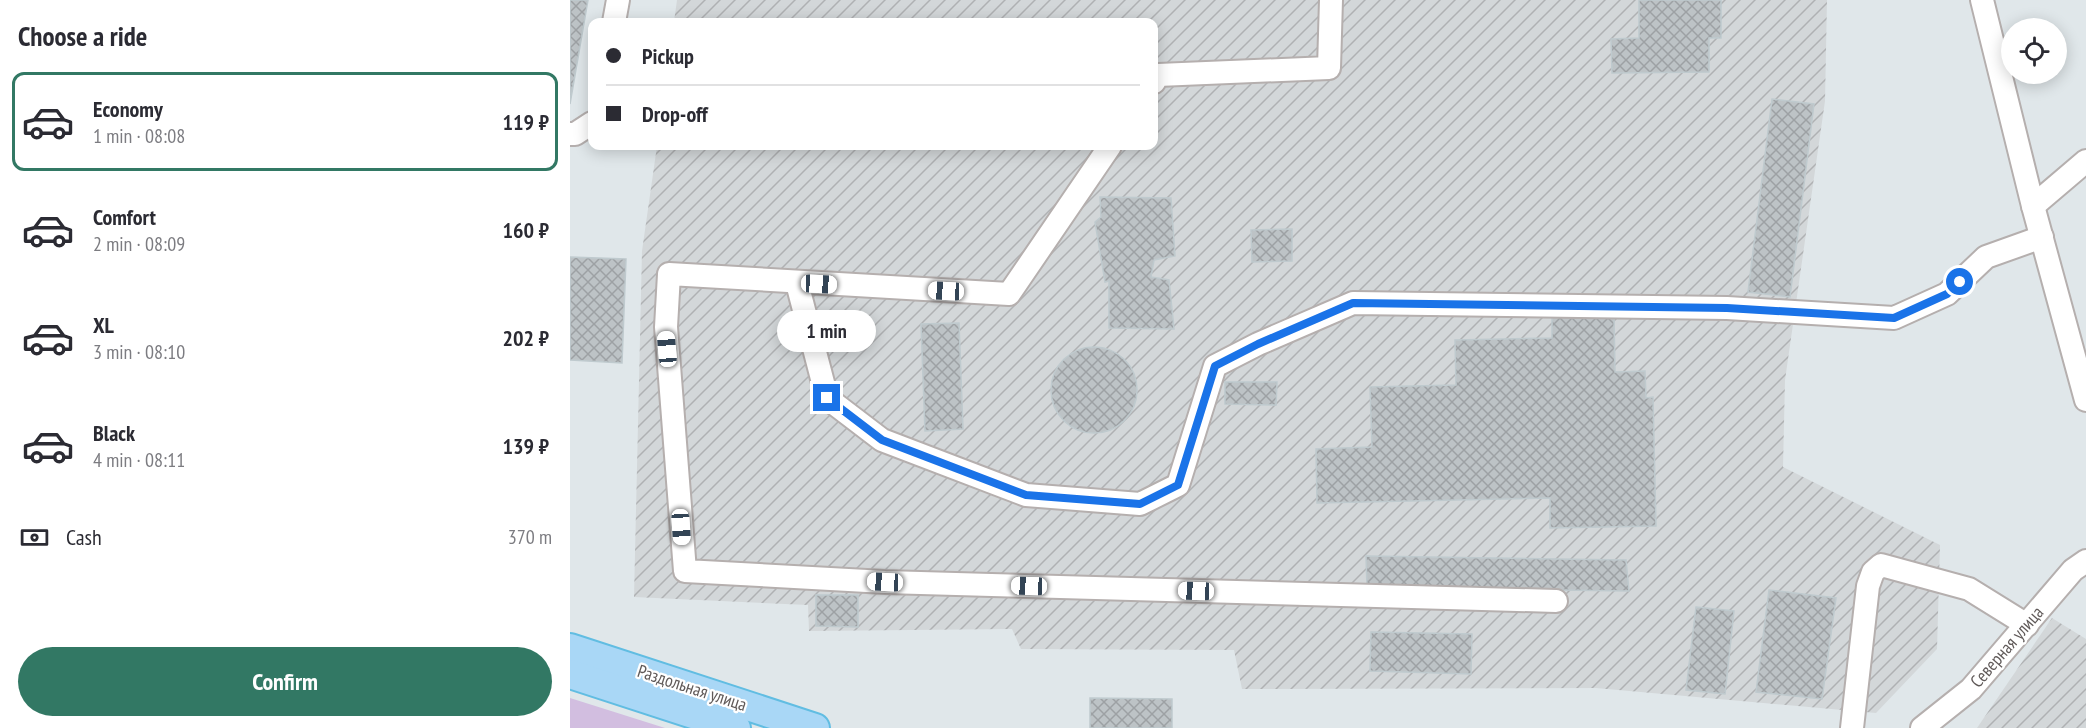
<!DOCTYPE html>
<html lang="en">
<head>
<meta charset="utf-8">
<style>
	:root { --surface:#fff; --page:#f2f2f3; --text:#2b2b33; --muted:#7c7c81; --line:#e1e1e2; --accent:#327864 }
	body { margin:0; font-family:"PT Sans Narrow",sans-serif; background:var(--page); color:var(--text); height:100vh; display:flex; flex-direction:column; font-size:22px; white-space:nowrap }
	* { box-sizing:border-box; margin:0 }
	p { font-size:20px; color:var(--muted) }
	.icon { flex:none; width:33px; height:33px; fill:none; stroke:currentColor; stroke-width:2; stroke-linecap:round; stroke-linejoin:round }
	.map { position:relative; flex:1; overflow:hidden }
	.panel { display:flex; flex-direction:column; background:var(--surface); width:570px }
	.panel>* { flex:none }
	.guide { position:absolute; left:18px; top:18px; width:570px; height:132px; border-radius:12px; box-shadow:0 3px 15px #0003; display:grid; align-content:center; height:132px; padding:0 18px; background:var(--surface) }
	.buttons { position:absolute; left:1431px; top:18px; display:grid; gap:12px }
	.buttons a { display:grid; place-items:center; width:66px; height:66px; border-radius:50%; background:var(--surface); box-shadow:0 3px 15px #0003; font-size:30px }
	.end { position:absolute; width:27px; height:27px; margin:-14px; border:8px solid #1a73e8; background:#fff; box-shadow:0 0 0 3px #fff }
	.from { border-radius:50% }
	.bubble { position:absolute; height:42px; border-radius:21px; background:var(--surface); box-shadow:0 3px 15px #0003; font-size:20px; font-weight:800; line-height:42px; text-align:center }
	.car { position:absolute; width:18px; height:36px; margin:-18px -9px; border-radius:8px; box-shadow:0 0 4px 2px #0007; background:linear-gradient(#fff 24%,#345 0 40%,#fff 0 76%,#345 0 86%,#fff 0) }
	.guide b { display:flex; align-items:center; gap:21px; height:57px; font-size:22px }
	.guide b+b { border-top:2px solid var(--line) }
	.guide i { width:15px; height:15px; background:var(--text) }
	ul { padding:0; list-style:none }
	li { display:flex; align-items:center; gap:18px; height:99px; margin:0 12px 9px; padding:0 6px; border:3px solid transparent; border-radius:12px }
	li div { flex:1 }
	li b { display:block; font-size:22px }
	li em { font-style:normal; font-weight:800 }
	li.on { border-color:var(--accent) }
	li>.icon { width:54px; height:54px; stroke-width:1.5 }
	h2 { padding:0 18px; font-size:27px; line-height:72px }
	.pay { display:flex; align-items:center; gap:15px; height:66px; padding:0 18px; font-size:22px }
	.pay p { margin-inline-start:auto }
	.cta { display:flex; gap:12px; margin-top:auto; padding:12px 18px }
	.cta a { flex:1; height:69px; border-radius:36px; background:var(--accent); color:#fff; font-size:24px; font-weight:800; line-height:69px; text-align:center }
	main { display:flex; flex:1; min-height:0 }
	.map>svg:first-child { display:block }
	.industrial { fill:url(#industrial-furrows) }
	.green { fill:#d2bee0 }
	.building { fill:url(#building-cross-hatch); stroke:#bfcace; stroke-width:1.5 }
	.lines { fill:none; stroke-linecap:round; stroke-linejoin:round }
	.minor-casing { stroke:#b5afae; stroke-width:26 }
	.major-casing { stroke:#61bde2; stroke-width:32 }
	.minor { stroke:#fff; stroke-width:22 }
	.major { stroke:#a9d7f6; stroke-width:28 }
	.route { stroke:#1a73e8; stroke-width:8 }
	.labels { text-anchor:middle; stroke-width:4.5; stroke-linejoin:round; paint-order:stroke }
	.street-label { font-size:18px; fill:#605a59; stroke:#fff }
</style>
</head>
<body>
<main>
<section class="panel">
<h2>Choose a ride</h2>
<ul>
<li class="on"><svg class="icon" aria-label="car" viewBox="0 0 24 24"><path d="M5 17H2v-5l4-1 3-4h7l3 4 3 1v5h-3M9 17h6M6 11h13"/><circle cx="7" cy="17" r="2"/><circle cx="17" cy="17" r="2"/></svg><div><b>Economy</b><p>1 min · 08:08</p></div><em>119 ₽</em></li>
<li><svg class="icon" aria-label="car" viewBox="0 0 24 24"><path d="M5 17H2v-5l4-1 3-4h7l3 4 3 1v5h-3M9 17h6M6 11h13"/><circle cx="7" cy="17" r="2"/><circle cx="17" cy="17" r="2"/></svg><div><b>Comfort</b><p>2 min · 08:09</p></div><em>160 ₽</em></li>
<li><svg class="icon" aria-label="car" viewBox="0 0 24 24"><path d="M5 17H2v-5l4-1 3-4h7l3 4 3 1v5h-3M9 17h6M6 11h13"/><circle cx="7" cy="17" r="2"/><circle cx="17" cy="17" r="2"/></svg><div><b>XL</b><p>3 min · 08:10</p></div><em>202 ₽</em></li>
<li><svg class="icon" aria-label="car" viewBox="0 0 24 24"><path d="M5 17H2v-5l4-1 3-4h7l3 4 3 1v5h-3M9 17h6M6 11h13"/><circle cx="7" cy="17" r="2"/><circle cx="17" cy="17" r="2"/></svg><div><b>Black</b><p>4 min · 08:11</p></div><em>139 ₽</em></li>
</ul>
<div class="pay"><svg class="icon" aria-label="cash" viewBox="0 0 24 24"><path d="M3 7h18v10H3z"/><circle cx="12" cy="12" r="2"/></svg>Cash<p>370 m</p></div>
<div class="cta"><a>Confirm</a></div>
</section>
<div class="map">
<svg width="1516" height="728" viewBox="0 0 1516 728">
	<defs>
		<pattern id="industrial-furrows" width="10" height="10" patternUnits="userSpaceOnUse" patternTransform="scale(1.5)"><rect width="10" height="10" fill="#d3d7d9"/><path d="M-1 1l2-2M0 10L10 0M9 11l2-2" fill="none" stroke="#afb1b3"/></pattern>
		<pattern id="building-cross-hatch" width="8" height="8" patternUnits="userSpaceOnUse" patternTransform="scale(1.5)"><rect width="8" height="8" fill="#bdc3c6"/><path d="M0 0l8 8M0 8l8-8" fill="none" stroke="#9da1a4"/></pattern>
	</defs>
	<rect width="100%" height="100%" fill="#e0e7ea"/>
	<g class="industrial">
		<polygon points="107,0 1257,0 1255,101 1215,380 1213,467 1370,545 1367,649 1306,713 1026,688 672,689 664,650 451,649 442,629 239,631 238,605 64,597 72,251 87,146 584,146 584,22 104,22"/>
		<polygon points="1482,618 1516,639 1516,728 1407,728"/>
	</g>
	<polygon class="green" points="0,698 95,728 0,728"/>
	<g class="building">
		<polygon points="0,0 18,0 0,104"/>
		<polygon points="1069,0 1151,0 1151,38 1139,38 1139,72 1042,73 1041,39 1069,38"/>
		<polygon points="1202,99 1244,104 1220,297 1178,292"/>
		<polygon points="530,197 601,198 605,256 584,260 581,277 599,280 604,329 539,328 539,281 535,282 525,222 531,217"/>
		<polygon points="722,229 722,261 682,262 681,230"/>
		<polygon points="0,257 56,259 52,363 0,360"/>
		<polygon points="1044,315 1045,372 1075,371 1076,398 1083,397 1086,526 980,528 980,498 747,503 746,449 802,447 800,387 886,385 885,340 982,338 982,317"/>
		<polygon points="389,323 393,429 355,431 351,324"/>
		<circle cx="524" cy="390" r="43"/>
		<polygon points="655,382 707,382 706,405 655,404"/>
		<polygon points="796,556 1056,560 1059,591 797,587"/>
		<polygon points="1199,590 1266,598 1252,699 1186,692"/>
		<polygon points="246,595 288,595 288,627 246,626"/>
		<polygon points="1126,607 1164,611 1155,694 1116,690"/>
		<polygon points="801,632 902,634 901,674 800,671"/>
		<polygon points="520,698 602,699 602,728 520,728"/>
	</g>
	<g class="lines">
		<defs>
			<g id="minor">
				<polyline points="1412,0 1463,206 1516,400"/>
				<polyline points="44,22 48,0"/>
				<polyline points="584,82 588,75 759,68 761,0"/>
				<polyline points="0,134 5,134 22,123"/>
				<polyline points="540,146 439,294 99,274 96,327 115,571 315,582 986,601"/>
				<polyline points="1463,206 1516,161"/>
				<polyline points="227,283 257,398 312,440 456,495 570,504 608,485 645,366 688,344 783,303 1157,308 1324,318 1377,294 1416,257 1472,237"/>
				<polyline points="1282,728 1298,586 1303,572 1311,565 1399,589 1457,625"/>
				<polyline points="1352,728 1401,689 1503,570 1516,561"/>
			</g>
			<g id="major">
				<polyline points="0,648 245,728"/>
				<polyline points="0,674 166,728"/>
			</g>
		</defs>
		<use href="#minor" class="minor-casing"/>
		<use href="#major" class="major-casing"/>
		<use href="#minor" class="minor"/>
		<use href="#major" class="major"/>
	</g>
	<g class="lines">
		<polyline class="route" points="257,398 312,440 456,495 570,504 608,485 645,366 688,344 783,303 1157,308 1324,318 1377,294 1390,282"/>
	</g>
	<g class="labels">
		<g class="street-label">
			<text transform="translate(1437 647) rotate(-49)" y="6">Северная улица</text>
			<text transform="translate(122 688) rotate(18)" y="6">Раздольная улица</text>
		</g>
	</g>
</svg>
<div class="buttons">
<a><svg class="icon" aria-label="locate" viewBox="0 0 24 24"><circle cx="12" cy="12" r="6"/><path d="M12 2v4M12 18v4M2 12h4M18 12h4"/></svg></a>
</div>
<i class="end from" style="left:1390px;top:282px"></i>
<i class="end" style="left:257px;top:398px"></i>
<div class="bubble" style="left:207px;top:310px;width:99px">1 min</div>
<i class="car" style="left:249px;top:284px;rotate:93deg"></i>
<i class="car" style="left:376px;top:291px;rotate:273deg"></i>
<i class="car" style="left:97px;top:349px;rotate:355deg"></i>
<i class="car" style="left:111px;top:527px;rotate:176deg"></i>
<i class="car" style="left:315px;top:582px;rotate:273deg"></i>
<i class="car" style="left:459px;top:586px;rotate:272deg"></i>
<i class="car" style="left:626px;top:591px;rotate:272deg"></i>
<div class="guide">
<b><i class="from"></i>Pickup</b>
<b><i></i>Drop-off</b>
</div>
</div>
</main>
</body>
</html>
